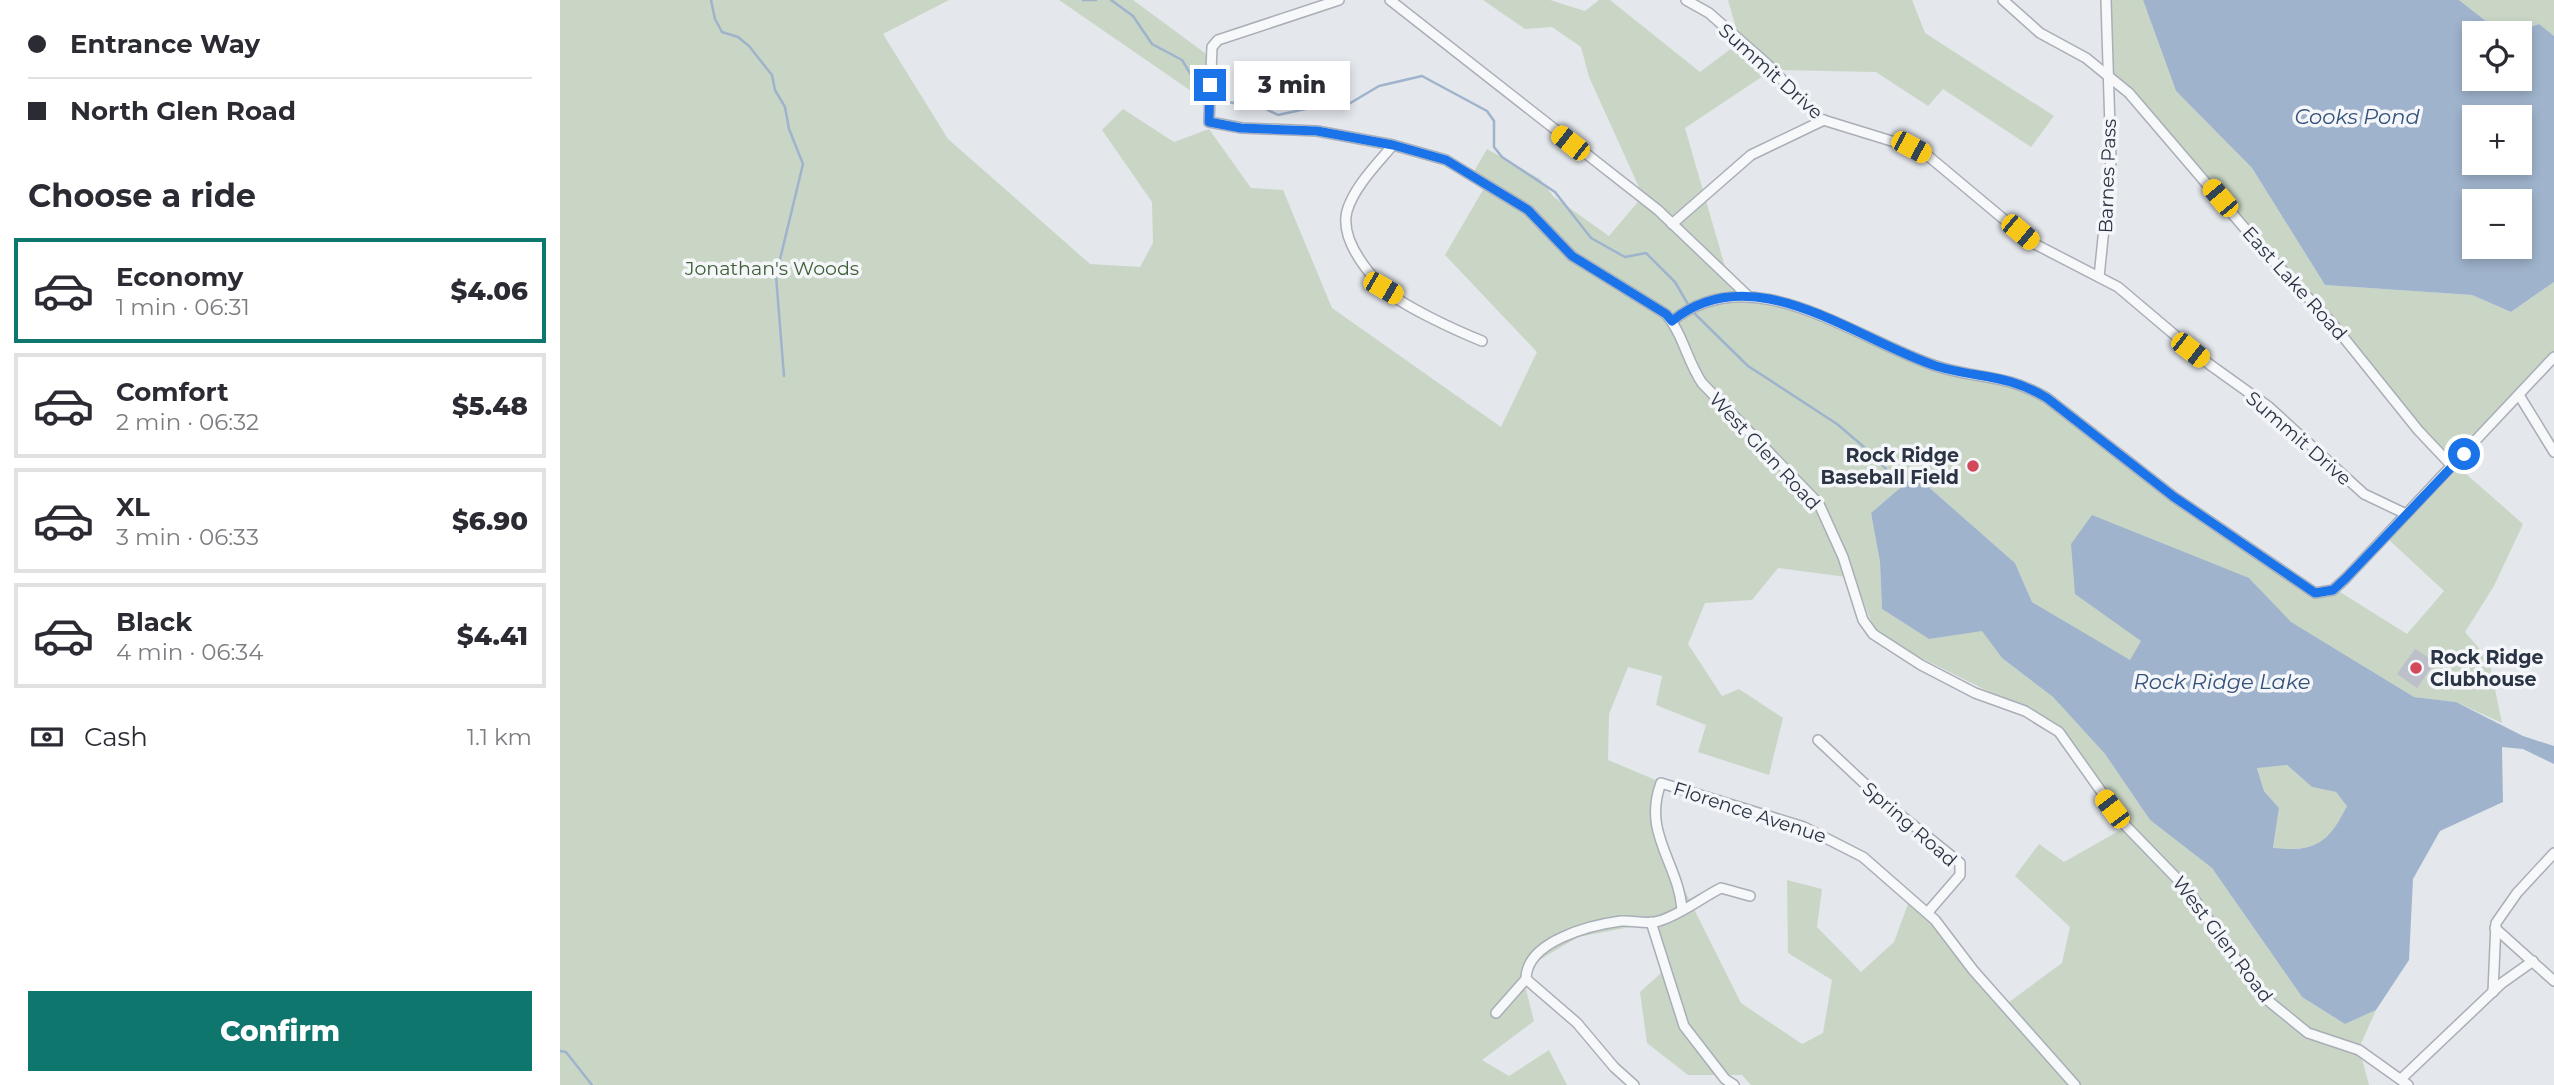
<!DOCTYPE html>
<html lang="en">
<head>
<meta charset="utf-8">
<style>
	:root { --surface:#fff; --page:#f7f7f7; --text:#2b2b33; --muted:#7c7c81; --line:#e1e1e2; --accent:#0f766e }
	body { margin:0; font-family:Montserrat,sans-serif; background:var(--page); color:var(--text); height:100vh; display:flex; flex-direction:column; font-size:26px; white-space:nowrap }
	* { box-sizing:border-box; margin:0 }
	p { font-size:23px; color:var(--muted) }
	.icon { flex:none; width:38px; height:38px; fill:none; stroke:currentColor; stroke-width:2; stroke-linecap:round; stroke-linejoin:round }
	.map { position:relative; flex:1; overflow:hidden }
	.sheet { display:flex; flex-direction:column; background:var(--surface); width:560px }
	.sheet>* { flex:none }
	.hud { display:grid; align-content:center; height:154px; padding:0 28px; background:var(--surface) }
	.controls { position:absolute; left:1902px; top:21px; display:grid; gap:14px }
	.controls a { display:grid; place-items:center; width:70px; height:70px; border-radius:0px; background:var(--surface); box-shadow:0 4px 10px #0003; font-size:35px }
	.end { position:absolute; width:32px; height:32px; margin:-16px; border:9px solid #1a73e8; background:#fff; box-shadow:0 0 0 4px #fff }
	.from { border-radius:50% }
	.bubble { position:absolute; height:49px; border-radius:0px; background:var(--surface); box-shadow:0 4px 10px #0003; font-size:23px; font-weight:800; line-height:49px; text-align:center }
	.car { position:absolute; width:21px; height:42px; margin:-21px -10px; border-radius:9px; box-shadow:0 0 5px 2px #0007; background:linear-gradient(#f5c518 24%,#345 0 40%,#f5c518 0 76%,#345 0 86%,#f5c518 0) }
	.hud b { display:flex; align-items:center; gap:24px; height:66px; font-size:26px }
	.hud b+b { border-top:2px solid var(--line) }
	.hud i { width:18px; height:18px; background:var(--text) }
	ul { padding:0; list-style:none }
	li { display:flex; align-items:center; gap:21px; height:105px; margin:0 14px 10px; padding:0 14px; border:4px solid var(--line); border-radius:0px }
	li div { flex:1 }
	li b { display:block; font-size:26px }
	li em { font-style:normal; font-weight:800 }
	li.current { border-color:var(--accent) }
	li>.icon { width:63px; height:63px; stroke-width:1.5 }
	h2 { padding:0 28px; font-size:32px; line-height:84px }
	.pay { display:flex; align-items:center; gap:18px; height:77px; padding:0 28px; font-size:26px }
	.pay p { margin-inline-start:auto }
	.action { display:flex; gap:14px; margin-top:auto; padding:14px 28px }
	.action a { flex:1; height:80px; border-radius:0px; background:var(--accent); color:#fff; font-size:28px; font-weight:800; line-height:80px; text-align:center }
	main { display:flex; flex:1; min-height:0 }
	.map>svg:first-child { display:block }
	.green { fill:#c9d6c5; fill-rule:evenodd }
	.water { fill:#9fb4cc; fill-rule:evenodd }
	.lines { fill:none; stroke-linecap:round; stroke-linejoin:round }
	.stream { stroke:#9fb4cc; stroke-width:2.5 }
	.building { fill:#bbc0ca }
	.street-casing { stroke:#a9aeb7; stroke-width:12 }
	.street { stroke:#f7f8fa; stroke-width:9 }
	.route { stroke:#1a73e8; stroke-width:9 }
	.poi-dot { fill:#d1495b; stroke:#f4f6f9; stroke-width:2.5 }
	.labels { text-anchor:middle; stroke-width:7; stroke-linejoin:round; paint-order:stroke }
	.street-label { font-size:19px; fill:#2b3445; stroke:#f4f6f9 }
	.park-label { font-size:19px; fill:#3f6138; stroke:#f4f6f9 }
	.poi-label { font-size:19px; font-weight:bold; fill:#2b3445; stroke:#f4f6f9; text-anchor:end }
	.water-label { font-size:21px; font-style:italic; fill:#34527a; stroke:#f4f6f9 }
</style>
</head>
<body>
<main>
<section class="sheet">
<div class="hud">
<b><i class="from"></i>Entrance Way</b>
<b><i></i>North Glen Road</b>
</div>
<h2>Choose a ride</h2>
<ul>
<li class="current"><svg class="icon" aria-label="car" viewBox="0 0 24 24"><path d="M5 17H2v-5l4-1 3-4h7l3 4 3 1v5h-3M9 17h6M6 11h13"/><circle cx="7" cy="17" r="2"/><circle cx="17" cy="17" r="2"/></svg><div><b>Economy</b><p>1 min · 06:31</p></div><em>$4.06</em></li>
<li><svg class="icon" aria-label="car" viewBox="0 0 24 24"><path d="M5 17H2v-5l4-1 3-4h7l3 4 3 1v5h-3M9 17h6M6 11h13"/><circle cx="7" cy="17" r="2"/><circle cx="17" cy="17" r="2"/></svg><div><b>Comfort</b><p>2 min · 06:32</p></div><em>$5.48</em></li>
<li><svg class="icon" aria-label="car" viewBox="0 0 24 24"><path d="M5 17H2v-5l4-1 3-4h7l3 4 3 1v5h-3M9 17h6M6 11h13"/><circle cx="7" cy="17" r="2"/><circle cx="17" cy="17" r="2"/></svg><div><b>XL</b><p>3 min · 06:33</p></div><em>$6.90</em></li>
<li><svg class="icon" aria-label="car" viewBox="0 0 24 24"><path d="M5 17H2v-5l4-1 3-4h7l3 4 3 1v5h-3M9 17h6M6 11h13"/><circle cx="7" cy="17" r="2"/><circle cx="17" cy="17" r="2"/></svg><div><b>Black</b><p>4 min · 06:34</p></div><em>$4.41</em></li>
</ul>
<div class="pay"><svg class="icon" aria-label="cash" viewBox="0 0 24 24"><path d="M3 7h18v10H3z"/><circle cx="12" cy="12" r="2"/></svg>Cash<p>1.1 km</p></div>
<div class="action"><a>Confirm</a></div>
</section>
<div class="map">
<svg width="1994" height="1085" viewBox="0 0 1994 1085">
	<rect width="100%" height="100%" fill="#e4e7ec"/>
	<g class="green">
		<path d="M0 0H389L323 34 388 139 530 264 580 267 593 243 592 202 542 130 563 109 614 142 649 129 691 188 723 190 772 308 941 427 977 352 885 255 927 183 913 173 927 149 980 179 994 197 1049 236 1083 196 1029 77 1021 47 992 27 965 29 923 0H990L1025 11 1039 0H1050L1140 72 1180 42 1168 0H1352L1365 33 1494 116 1471 147 1383 89 1368 106 1316 72 1212 70 1125 128 1170 284 1265 315 1364 362 1466 383 1757 596 1780 592 1847 634 1884 591 1827 538 1895 466 1755 300 1548 68 1546 0H1583L1616 91 1692 168 1765 285 1912 295 1951 312 1994 282V361L1897 466 1963 524 1934 586 1905 632 1929 660 1942 723 1896 702 1854 697 1730 622 1689 578 1581 641 1570 661 1472 602 1455 563 1355 475 1311 513 1320 562 1322 609 1369 639 1422 630 1442 658 1493 697 1545 754 1590 820 1652 868 1742 997 1785 1024 1816 1010 1799 1048 1809 1085H1191L1182 1075H1128L1087 1043 1080 992 1101 973 1086 924 1018 937 966 968 962 974 974 1021 922 1060 949 1076 989 1050 1007 1085H0ZM1218 568 1294 578 1317 636 1490 722 1571 824 1504 862 1479 844 1455 876 1510 927 1502 963 1445 1005 1351 896 1334 942 1301 972 1257 927 1262 889 1227 880 1228 953 1272 980 1263 1033 1242 1044 1181 1003 1101 843 1098 781 1048 760 1049 714 1068 667 1102 676 1096 705 1146 725 1138 752 1209 775 1223 718 1179 689 1162 696 1128 644 1145 603 1192 600Z"/>
		<polygon points="499,0 573,0 653,59 647,102"/>
		<polygon points="1899,0 1994,0 1994,36 1979,24 1941,33"/>
		<path d="M1727 765 1752 787 1776 792 1788 806C1765 847 1759 849 1713 849L1719 808 1704 791 1697 767Z"/>
	</g>
	<g class="water">
		<path d="M1583 0H1899L1941 33H1914V79H1960V33H1950L1979 24 1994 36V282L1951 312 1912 295 1765 285 1692 168 1616 91ZM1914 117H1960V163H1914ZM1914 201H1960V247H1914Z"/>
		<path d="M1355 475 1455 563 1472 602 1570 660 1581 641 1515 594 1511 544 1532 515 1689 578 1731 622 1854 697 1896 702 1963 736 1994 746V764L1963 749 1942 747 1943 802 1880 831 1853 879 1849 960 1816 1010 1785 1024 1742 997 1652 868 1590 820 1545 754 1493 697 1442 658 1422 631 1369 639 1322 609 1320 562 1311 513ZM1727 765 1752 787 1776 792 1787 806C1768 844 1755 852 1713 848L1719 808 1704 791 1697 768Z"/>
	</g>
	<g class="lines">
		<g class="stream">
			<polyline points="151,0 155,19 162,32 178,37 189,46 212,75 215,90 225,107 229,129 243,164 216,276 224,376"/>
			<polyline points="523,0 536,0"/>
			<polyline points="551,0 573,16 592,44 622,60 639,88 644,89"/>
			<polyline points="655,93 659,100 673,103 682,97 718,115 750,108 782,108 819,86 862,76 927,111 934,121 934,147 942,157 995,192 1031,238 1065,257 1086,253 1115,282 1129,306"/>
			<polyline points="1133,312 1188,366 1277,424 1310,452 1342,486"/>
			<polyline points="0,1051 6,1052 32,1085"/>
		</g>
	</g>
	<polygon class="building" points="1855,649 1875,662 1857,688 1837,674"/>
	<g class="lines">
		<defs>
			<g id="street">
				<path d="M779 0 658 40 652 47 649 122 682 128 757 131 833 145 886 160 968 210 1012 256 1106 314C1123 334 1127 361 1142 383L1259 504 1283 557 1303 620 1313 634 1361 665 1415 693 1465 711 1499 732 1565 825 1628 890 1696 988 1711 1003 1748 1033 1799 1050 1848 1085"/>
				<polyline points="830,0 1098,210 1188,296"/>
				<polyline points="1126,0 1149,13 1207,64 1260,119 1351,147 1367,155 1471,242 1558,287 1649,364 1709,407 1804,494 1846,514"/>
				<polyline points="1443,0 1480,33 1526,58 1569,93 1705,252 1772,323 1858,430 1891,465"/>
				<path d="M833 145C817 164 794 187 787 211 780 238 805 269 822 287 840 305 897 331 922 341"/>
				<polyline points="1112,224 1191,155 1264,120"/>
				<polyline points="1539,277 1551,160 1546,0"/>
				<path d="M1112 321C1193 256 1294 339 1376 366 1419 380 1445 373 1487 398L1614 497 1755 593 1773 590 1786 578 1994 357"/>
				<polyline points="1959,395 1994,452"/>
				<polyline points="1258,740 1322,800 1400,863 1400,875 1368,912"/>
				<path d="M1122 909C1118 862 1082 833 1101 783L1244 827 1303 857 1375 920 1413 970 1515 1085"/>
				<polyline points="1091,922 1124,1026 1165,1079 1174,1085"/>
				<polyline points="1935,928 1994,981"/>
				<polyline points="1933,992 1936,923 1957,893 1994,853"/>
				<polyline points="936,1013 966,979"/>
				<polyline points="1841,1079 1942,983 1973,961"/>
				<path d="M1074 1085 1054 1067 1017 1023 966 979C966 941 1031 925 1061 921 1073 920 1087 925 1099 921 1120 915 1141 898 1161 888L1190 896"/>
			</g>
		</defs>
		<use href="#street" class="street-casing"/>
		<use href="#street" class="street"/>
	</g>
	<g class="lines">
		<path class="route" d="M650 85 649 122 681 128 757 131 833 145 886 160 968 210 1012 256 1106 314 1112 321C1194 255 1294 339 1376 366 1419 379 1445 373 1487 398L1614 497 1755 593 1773 590 1786 578 1904 454"/>
	</g>
	<g class="poi-dot">
		<circle cx="1413" cy="466" r="7"/>
		<circle cx="1856" cy="668" r="7"/>
	</g>
	<g class="labels">
		<g class="street-label">
			<text transform="translate(1211 71) rotate(42)" y="7">Summit Drive</text>
			<text transform="translate(1547 176) rotate(-88)" y="7">Barnes Pass</text>
			<text transform="translate(1735 283) rotate(48)" y="7">East Lake Road</text>
			<text transform="translate(1739 438) rotate(41)" y="7">Summit Drive</text>
			<text transform="translate(1205 451) rotate(47)" y="7">West Glen Road</text>
			<text transform="translate(1190 812) rotate(18)" y="7">Florence Avenue</text>
			<text transform="translate(1350 824) rotate(41)" y="7">Spring Road</text>
			<text transform="translate(1663 939) rotate(53)" y="7">West Glen Road</text>
		</g>
		<g class="park-label">
			<text x="212" y="275">Jonathan's Woods</text>
		</g>
		<g class="poi-label">
			<text x="1399" y="462">Rock Ridge<tspan x="1399" dy="22">Baseball Field</tspan></text>
			<text x="1870" y="664" text-anchor="start">Rock Ridge<tspan x="1870" dy="22">Clubhouse</tspan></text>
		</g>
		<g class="water-label">
			<text x="1797" y="124">Cooks Pond</text>
			<text x="1662" y="689">Rock Ridge Lake</text>
		</g>
	</g>
</svg>
<div class="controls">
<a><svg class="icon" aria-label="locate" viewBox="0 0 24 24"><circle cx="12" cy="12" r="6"/><path d="M12 2v4M12 18v4M2 12h4M18 12h4"/></svg></a>
<a>+</a>
<a>−</a>
</div>
<i class="end from" style="left:1904px;top:454px"></i>
<i class="end" style="left:650px;top:85px"></i>
<div class="bubble" style="left:674px;top:61px;width:116px">3 min</div>
<i class="car" style="left:1010px;top:143px;rotate:308deg"></i>
<i class="car" style="left:1351px;top:147px;rotate:118deg"></i>
<i class="car" style="left:1660px;top:198px;rotate:320deg"></i>
<i class="car" style="left:1460px;top:232px;rotate:130deg"></i>
<i class="car" style="left:823px;top:288px;rotate:120deg"></i>
<i class="car" style="left:1630px;top:350px;rotate:128deg"></i>
<i class="car" style="left:1552px;top:809px;rotate:323deg"></i>
</div>
</main>
</body>
</html>
